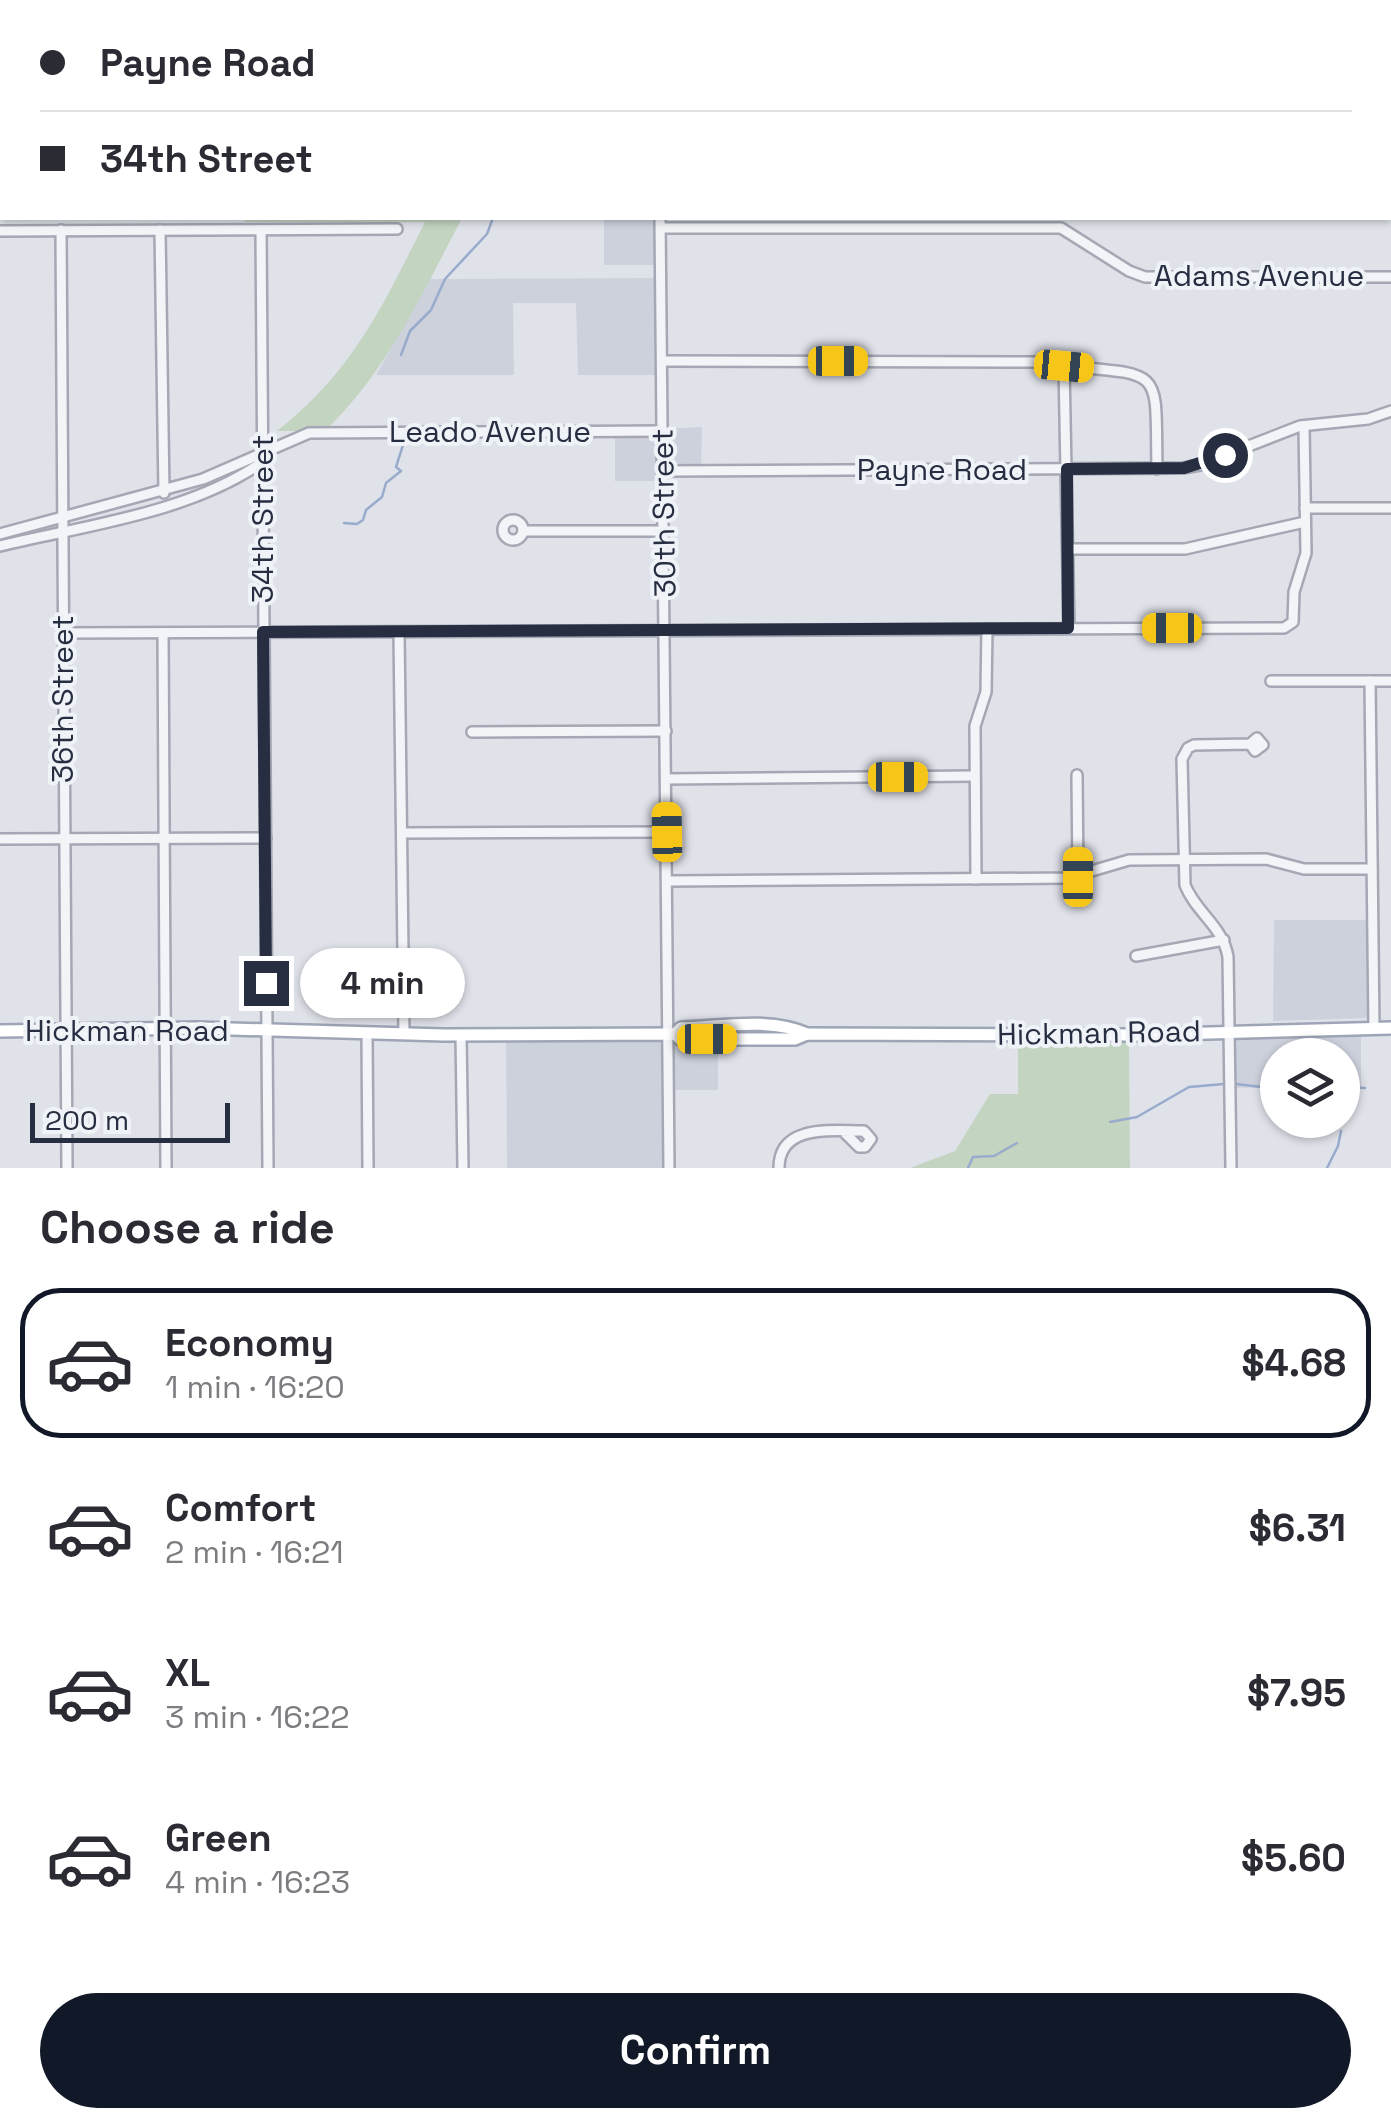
<!DOCTYPE html>
<html lang="en">
<head>
<meta charset="utf-8">
<style>
	:root { --surface:#fff; --page:#f7f7f7; --text:#2b2b33; --muted:#7c7c81; --line:#e1e1e2; --accent:#111827 }
	body { margin:0; font-family:"Space Grotesk",sans-serif; background:var(--page); color:var(--text); height:100vh; display:flex; flex-direction:column; font-size:38px; white-space:nowrap }
	* { box-sizing:border-box; margin:0 }
	p { font-size:32px; color:var(--muted) }
	.icon { flex:none; width:55px; height:55px; fill:none; stroke:currentColor; stroke-width:2; stroke-linecap:round; stroke-linejoin:round }
	.map { position:relative; height:1168px; overflow:hidden }
	.details { display:flex; flex-direction:column; background:var(--surface); flex:1 }
	.details>* { flex:none }
	.guide { position:absolute; left:0px; top:0px; width:1392px; height:220px; box-shadow:0 2px 8px #0004; display:grid; align-content:center; height:220px; padding:0 40px; background:var(--surface) }
	.fabs { position:absolute; left:1260px; top:1038px; display:grid; gap:20px }
	.fabs a { display:grid; place-items:center; width:100px; height:100px; border-radius:50%; background:var(--surface); box-shadow:0 2px 8px #0004; font-size:50px }
	.scale { position:absolute; left:30px; bottom:25px; width:200px; box-sizing:border-box; padding-left:10px; border:5px solid #272e42; border-top:0; font-size:28px; line-height:35px; white-space:nowrap; color:#272e42; -webkit-text-stroke:8px #eff2f7; paint-order:stroke }
	.end { position:absolute; width:45px; height:45px; margin:-22px; border:12px solid #272e42; background:#fff; box-shadow:0 0 0 5px #fff }
	.from { border-radius:50% }
	.bubble { position:absolute; height:70px; border-radius:35px; background:var(--surface); box-shadow:0 2px 8px #0004; font-size:32px; font-weight:700; line-height:70px; text-align:center }
	.car { position:absolute; width:30px; height:60px; margin:-30px -15px; border-radius:12px; box-shadow:0 0 8px 2px #0007; background:linear-gradient(#f5c518 24%,#345 0 40%,#f5c518 0 76%,#345 0 86%,#f5c518 0) }
	.guide b { display:flex; align-items:center; gap:35px; height:95px; font-size:38px }
	.guide b+b { border-top:2px solid var(--line) }
	.guide i { width:25px; height:25px; background:var(--text) }
	ul { padding:0; list-style:none }
	li { display:flex; align-items:center; gap:30px; height:150px; margin:0 20px 15px; padding:0 20px; border:5px solid transparent; border-radius:40px }
	li div { flex:1 }
	li b { display:block; font-size:38px }
	li em { font-style:normal; font-weight:700 }
	li.current { border-color:var(--accent) }
	li>.icon { width:90px; height:90px; stroke-width:1.5 }
	h2 { padding:0 40px; font-size:45px; line-height:120px }
	.cta { display:flex; gap:20px; margin-top:auto; padding:20px 40px }
	.cta a { flex:1; height:115px; border-radius:60px; background:var(--accent); color:#fff; font-size:40px; font-weight:700; line-height:115px; text-align:center }
	.map>svg:first-child { display:block }
	.built { fill:#cdd1dc }
	.green { fill:#c3d4c0 }
	.lines { fill:none; stroke-linecap:round; stroke-linejoin:round }
	.stream { stroke:#98abcc; stroke-width:2.5 }
	.minor-casing { stroke:#a5a8b4; stroke-width:14 }
	.major-casing { stroke:#9ea5b6; stroke-width:16 }
	.minor { stroke:#f3f4f8; stroke-width:9 }
	.major { stroke:#fff; stroke-width:11 }
	.route { stroke:#272e42; stroke-width:12 }
	.labels { text-anchor:middle; stroke-width:8; stroke-linejoin:round; paint-order:stroke }
	.street-label { font-size:30px; fill:#272e42; stroke:#eff2f7 }
</style>
</head>
<body>
<div class="map">
<svg width="1391" height="1168" viewBox="0 0 1391 1168">
	<rect width="100%" height="100%" fill="#e0e2ea"/>
	<g class="built">
		<polygon points="604,218 660,218 662,375 578,375 576,303 513,303 514,375 376,375 430,279 656,278 655,265 604,265"/>
		<polygon points="702,427 701,471 664,471 664,481 615,481 615,431"/>
		<polygon points="1274,920 1369,920 1368,1018 1273,1021"/>
		<polygon points="718,1034 718,1090 668,1090 669,1168 507,1168 506,1035"/>
		<polygon points="1361,1036 1361,1087 1343,1087 1342,1055 1278,1055 1277,1087 1233,1088 1233,1044 1238,1038"/>
	</g>
	<g class="green">
		<path d="M245 218H462C422 294 388 370 325 431H277C354 370 382 307 425 222H245Z"/>
		<polygon points="1129,1042 1130,1168 910,1168 955,1151 990,1094 1018,1094 1018,1045"/>
	</g>
	<g class="lines">
		<g class="stream">
			<polyline points="401,355 410,331 431,310 445,279 487,234 493,218"/>
			<polyline points="344,523 357,524 363,520 366,510 382,497 386,483 401,471 396,467 403,445"/>
			<polyline points="1236,1084 1278,1089"/>
			<polyline points="1342,1087 1365,1088"/>
			<polyline points="1110,1122 1137,1117 1189,1087 1224,1084"/>
			<polyline points="968,1168 973,1157 994,1156 1017,1143"/>
			<polyline points="1327,1168 1338,1146 1341,1131"/>
		</g>
		<defs>
			<g id="minor">
				<polyline points="193,0 193,2"/>
				<polyline points="657,0 657,2"/>
				<polyline points="60,2 63,0"/>
				<polyline points="1390,69 1391,69"/>
				<polyline points="1390,180 1391,180"/>
				<polyline points="660,218 669,1168"/>
				<polyline points="661,228 1061,228 1129,271 1145,277 1391,277"/>
				<polyline points="61,230 67,1168"/>
				<polyline points="160,230 164,493"/>
				<polyline points="261,230 268,1168"/>
				<polyline points="0,231 397,229"/>
				<path d="M662 361 1057 362 1064 366C1166 375 1155 368 1157 469"/>
				<polyline points="1064,366 1069,628"/>
				<polyline points="663,471 1183,468 1200,465 1300,426 1368,419 1391,411"/>
				<polyline points="1305,508 1391,508"/>
				<circle cx="513" cy="530" r="10"/>
				<polyline points="523,531 664,531"/>
				<polyline points="0,534 203,479 309,433 663,431"/>
				<path d="M0 546C87 525 190 513 264 461"/>
				<polyline points="1068,549 1185,549 1305,522"/>
				<polyline points="399,632 404,1034"/>
				<polyline points="62,633 1284,628 1293,622 1294,592 1306,553 1304,426"/>
				<polyline points="163,633 166,1168"/>
				<polyline points="1271,681 1391,681"/>
				<polyline points="1370,681 1374,1028"/>
				<polyline points="472,732 666,731"/>
				<polyline points="1077,775 1078,877"/>
				<polyline points="667,779 975,776"/>
				<polyline points="402,833 667,832"/>
				<polyline points="0,839 266,838"/>
				<polyline points="976,879 975,726 986,692 987,629"/>
				<polyline points="668,881 1068,878 1129,860 1266,859 1304,869 1372,869"/>
				<polyline points="1136,956 1224,940"/>
				<polyline points="367,1034 368,1168"/>
				<polyline points="461,1035 463,1168"/>
				<path d="M779 1168C779 1124 831 1131 864 1131L871 1139 865 1147H859L845 1133"/>
				<path d="M1231 1168 1228 957C1223 926 1196 913 1185 885L1182 759 1188 748 1194 745 1250 744 1257 738 1263 745 1255 751 1250 744"/>
			</g>
			<g id="major">
				<polyline points="0,1031 198,1028 444,1035 675,1034 680,1039 795,1039 807,1034 1139,1035 1391,1028"/>
				<path d="M675 1034 681 1028C719 1027 771 1017 807 1034"/>
			</g>
		</defs>
		<use href="#minor" class="minor-casing"/>
		<use href="#major" class="major-casing"/>
		<use href="#minor" class="minor"/>
		<use href="#major" class="major"/>
	</g>
	<g class="lines">
		<polyline class="route" points="266,983 263,632 1068,628 1067,469 1184,468 1225,455"/>
	</g>
	<g class="labels">
		<g class="street-label">
			<text x="1259" y="286">Adams Avenue</text>
			<text x="490" y="442">Leado Avenue</text>
			<text x="942" y="480">Payne Road</text>
			<text transform="translate(664 513) rotate(-91)" y="10">30th Street</text>
			<text transform="translate(263 519) rotate(-90)" y="10">34th Street</text>
			<text transform="translate(63 699) rotate(-90)" y="10">36th Street</text>
			<text x="127" y="1041">Hickman Road</text>
			<text transform="translate(1099 1033) rotate(-1)" y="10">Hickman Road</text>
		</g>
	</g>
</svg>
<div class="fabs">
<a><svg class="icon" aria-label="layers" viewBox="0 0 24 24"><path d="M12 4l9 5-9 5-9-5zM3 14l9 5 9-5"/></svg></a>
</div>
<div class="scale">200 m</div>
<i class="end from" style="left:1225px;top:455px"></i>
<i class="end" style="left:266px;top:983px"></i>
<div class="bubble" style="left:300px;top:948px;width:165px">4 min</div>
<i class="car" style="left:838px;top:361px;rotate:90deg"></i>
<i class="car" style="left:1064px;top:366px;rotate:95deg"></i>
<i class="car" style="left:1172px;top:628px;rotate:270deg"></i>
<i class="car" style="left:898px;top:777px;rotate:90deg"></i>
<i class="car" style="left:667px;top:832px;rotate:359deg"></i>
<i class="car" style="left:1078px;top:877px;rotate:0deg"></i>
<i class="car" style="left:707px;top:1039px;rotate:90deg"></i>
<div class="guide">
<b><i class="from"></i>Payne Road</b>
<b><i></i>34th Street</b>
</div>
</div>
<section class="details">
<h2>Choose a ride</h2>
<ul>
<li class="current"><svg class="icon" aria-label="car" viewBox="0 0 24 24"><path d="M5 17H2v-5l4-1 3-4h7l3 4 3 1v5h-3M9 17h6M6 11h13"/><circle cx="7" cy="17" r="2"/><circle cx="17" cy="17" r="2"/></svg><div><b>Economy</b><p>1 min · 16:20</p></div><em>$4.68</em></li>
<li><svg class="icon" aria-label="car" viewBox="0 0 24 24"><path d="M5 17H2v-5l4-1 3-4h7l3 4 3 1v5h-3M9 17h6M6 11h13"/><circle cx="7" cy="17" r="2"/><circle cx="17" cy="17" r="2"/></svg><div><b>Comfort</b><p>2 min · 16:21</p></div><em>$6.31</em></li>
<li><svg class="icon" aria-label="car" viewBox="0 0 24 24"><path d="M5 17H2v-5l4-1 3-4h7l3 4 3 1v5h-3M9 17h6M6 11h13"/><circle cx="7" cy="17" r="2"/><circle cx="17" cy="17" r="2"/></svg><div><b>XL</b><p>3 min · 16:22</p></div><em>$7.95</em></li>
<li><svg class="icon" aria-label="car" viewBox="0 0 24 24"><path d="M5 17H2v-5l4-1 3-4h7l3 4 3 1v5h-3M9 17h6M6 11h13"/><circle cx="7" cy="17" r="2"/><circle cx="17" cy="17" r="2"/></svg><div><b>Green</b><p>4 min · 16:23</p></div><em>$5.60</em></li>
</ul>
<div class="cta"><a>Confirm</a></div>
</section>
</body>
</html>
